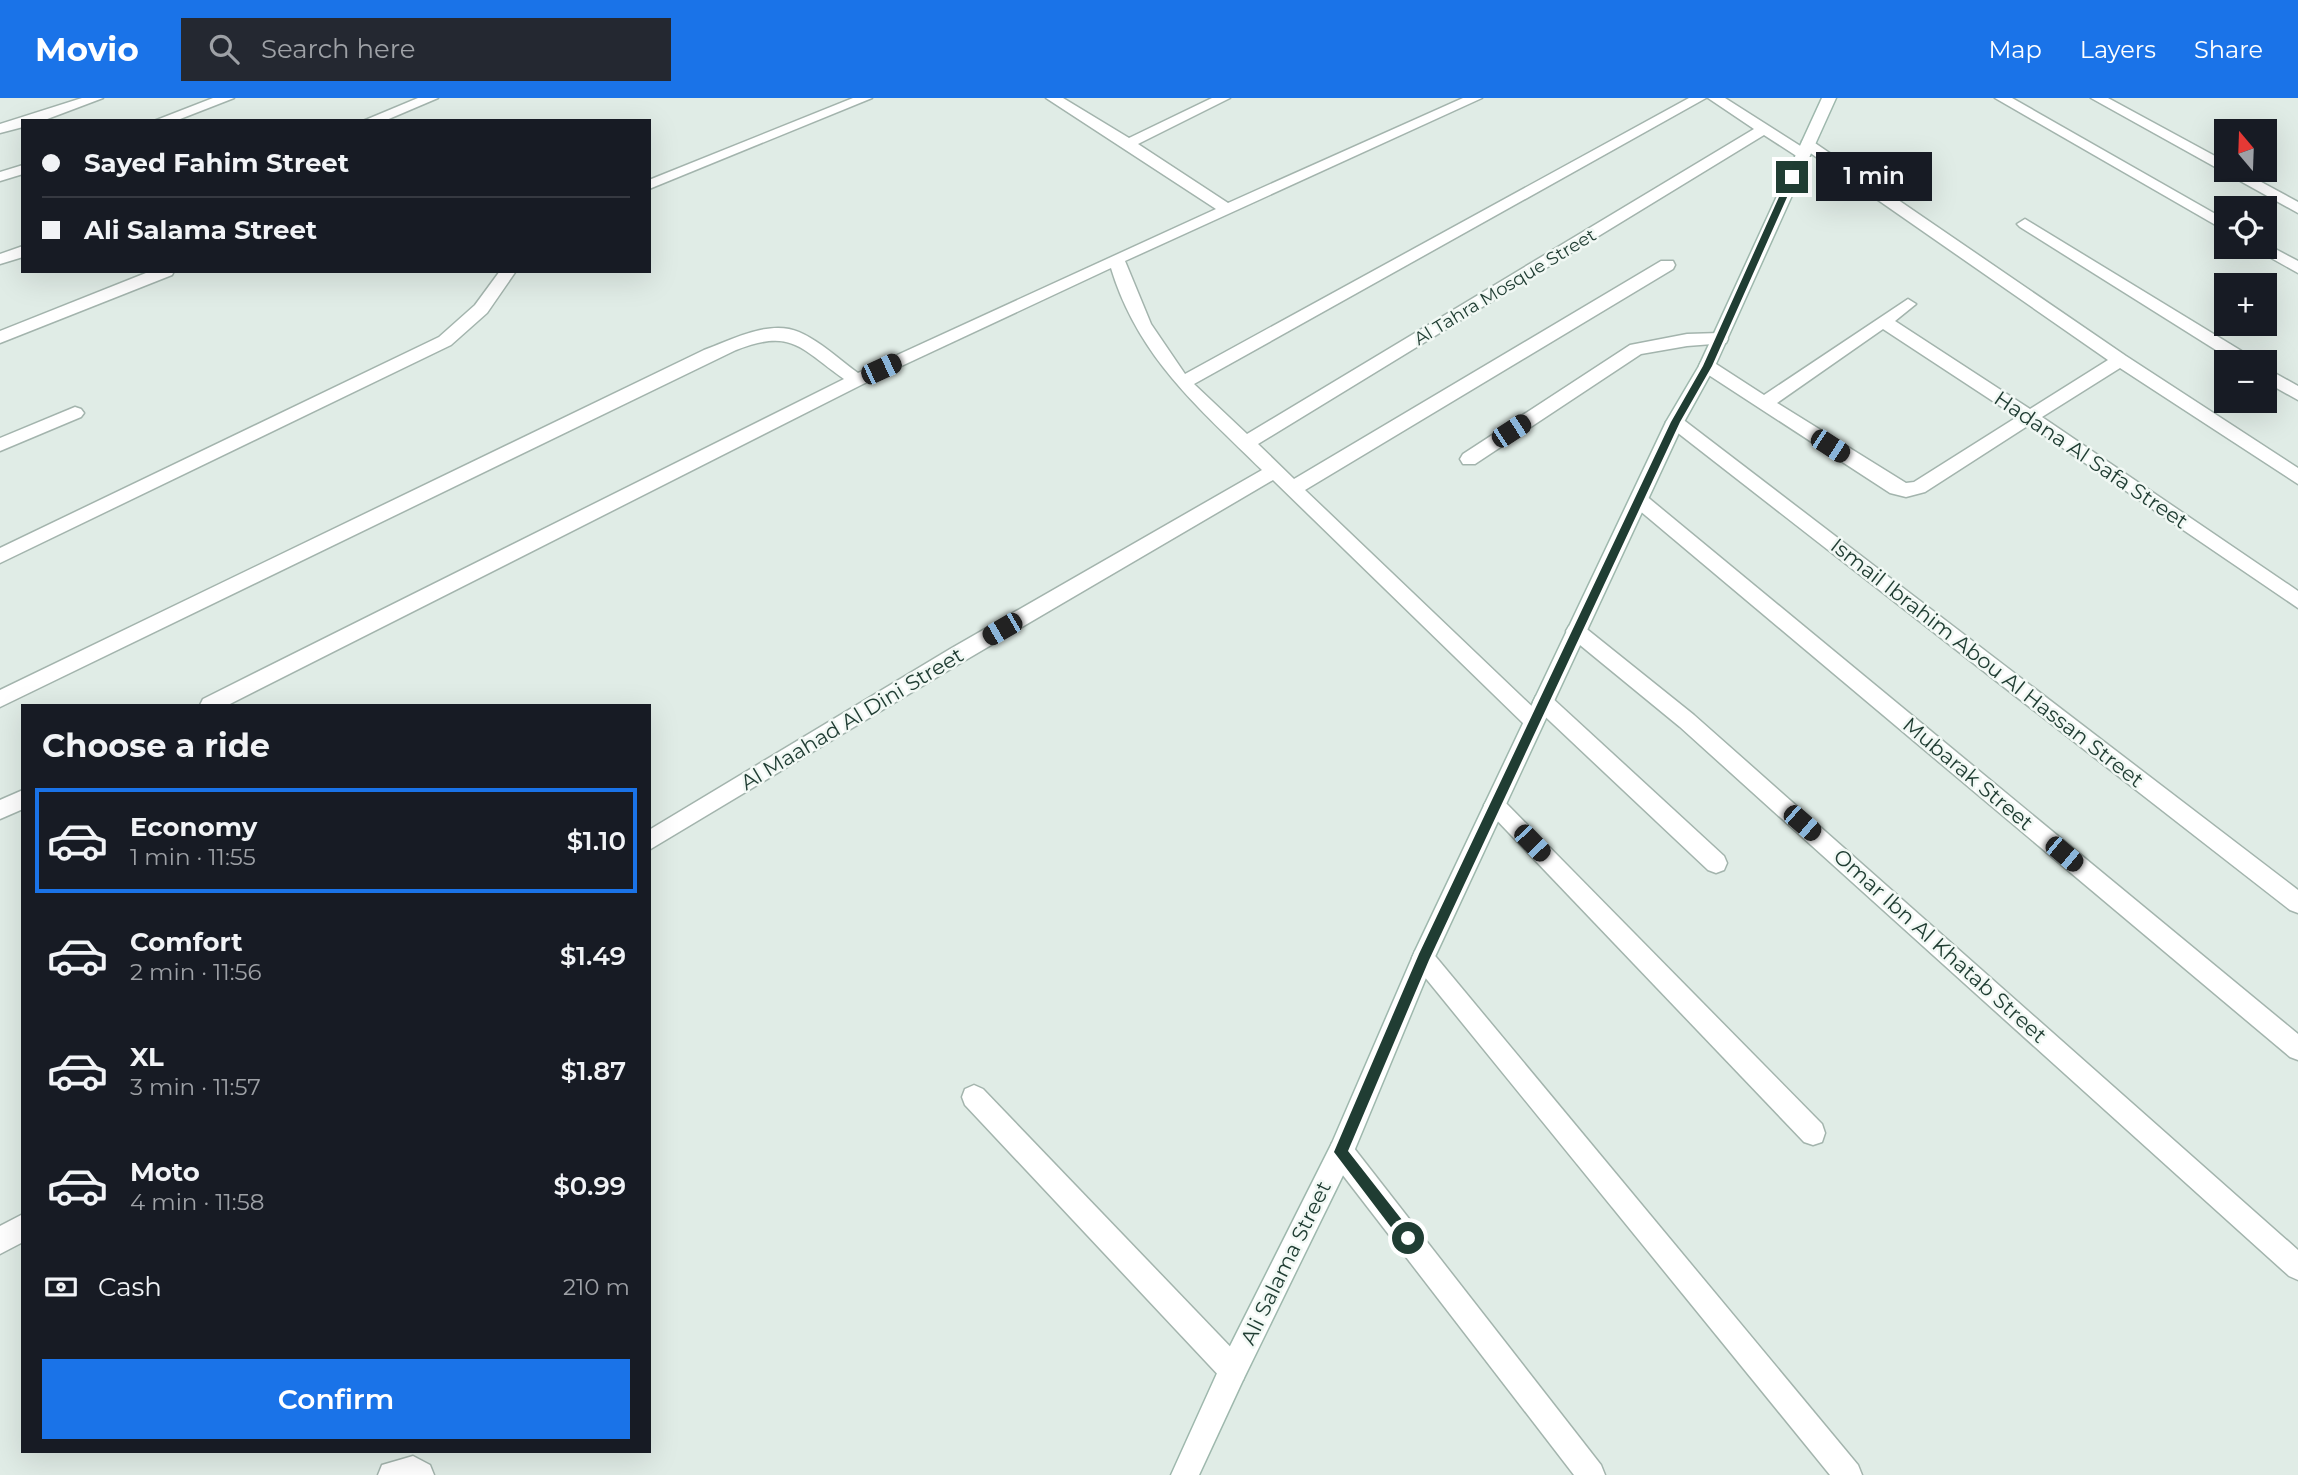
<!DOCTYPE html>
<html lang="en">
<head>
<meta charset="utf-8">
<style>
	:root { --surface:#171b24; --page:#242831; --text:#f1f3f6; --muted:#9ea1a6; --line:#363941; --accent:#1a73e8 }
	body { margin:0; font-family:Montserrat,sans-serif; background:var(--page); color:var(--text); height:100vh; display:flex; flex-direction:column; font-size:26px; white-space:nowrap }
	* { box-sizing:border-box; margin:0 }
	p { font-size:23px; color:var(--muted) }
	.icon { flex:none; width:38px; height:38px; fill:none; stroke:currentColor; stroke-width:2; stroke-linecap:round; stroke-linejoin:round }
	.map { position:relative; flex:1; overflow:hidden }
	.panel { position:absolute; left:21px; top:606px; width:630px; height:749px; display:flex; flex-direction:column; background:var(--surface); border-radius:0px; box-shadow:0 7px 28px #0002 }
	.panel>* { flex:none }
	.hud { position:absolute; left:21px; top:21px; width:630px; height:154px; border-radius:0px; box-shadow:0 7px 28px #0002; display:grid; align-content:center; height:154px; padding:0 21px; background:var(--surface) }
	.needle { width:46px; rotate:341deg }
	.fabs { position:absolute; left:2214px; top:21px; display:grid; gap:14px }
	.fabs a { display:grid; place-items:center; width:63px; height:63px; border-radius:0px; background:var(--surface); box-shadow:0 7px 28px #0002; font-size:35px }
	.end { position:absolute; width:32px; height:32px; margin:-16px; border:9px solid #203d33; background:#fff; box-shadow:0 0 0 4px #fff }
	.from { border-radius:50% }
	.bubble { position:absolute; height:49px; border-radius:0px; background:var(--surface); box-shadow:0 7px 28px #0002; font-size:23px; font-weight:600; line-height:49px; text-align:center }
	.car { position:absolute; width:21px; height:42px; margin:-21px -10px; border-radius:9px; box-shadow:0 0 5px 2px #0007; background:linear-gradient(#222 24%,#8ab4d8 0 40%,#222 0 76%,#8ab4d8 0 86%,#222 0) }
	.hud b { display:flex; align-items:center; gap:24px; height:66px; font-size:26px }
	.hud b+b { border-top:2px solid var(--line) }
	.hud i { width:18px; height:18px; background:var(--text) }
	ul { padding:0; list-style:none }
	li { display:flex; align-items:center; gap:21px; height:105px; margin:0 14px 10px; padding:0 7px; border:4px solid transparent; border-radius:0px }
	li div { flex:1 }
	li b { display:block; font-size:26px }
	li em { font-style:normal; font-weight:600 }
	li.active { border-color:var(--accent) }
	li>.icon { width:63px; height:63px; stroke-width:1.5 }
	h2 { padding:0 21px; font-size:32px; line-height:84px }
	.pay { display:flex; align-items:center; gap:18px; height:77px; padding:0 21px; font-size:26px }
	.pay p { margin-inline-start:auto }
	.primary-button { display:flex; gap:14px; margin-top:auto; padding:14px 21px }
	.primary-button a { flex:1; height:80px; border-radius:0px; background:var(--accent); color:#fff; font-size:28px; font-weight:600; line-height:80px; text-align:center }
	header { display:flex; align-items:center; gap:42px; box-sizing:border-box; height:98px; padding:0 35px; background:var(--accent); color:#fff }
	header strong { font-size:33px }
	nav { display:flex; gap:38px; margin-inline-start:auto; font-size:24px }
	.search { width:490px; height:63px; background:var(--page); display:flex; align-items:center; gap:18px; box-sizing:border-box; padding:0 24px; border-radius:0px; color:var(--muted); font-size:26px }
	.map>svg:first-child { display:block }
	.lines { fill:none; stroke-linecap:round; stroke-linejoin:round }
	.street-casing { stroke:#a3b4ad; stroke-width:3 }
	.secondary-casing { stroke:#9eb8ad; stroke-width:3 }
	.street { fill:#fff; fill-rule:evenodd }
	.secondary { fill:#fff; fill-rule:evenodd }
	.route { fill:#203d33 }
	.labels { text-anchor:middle; stroke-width:5; stroke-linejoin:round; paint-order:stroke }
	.far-street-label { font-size:18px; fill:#203d33; stroke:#f1f8f4 }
	.street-label { font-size:21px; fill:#203d33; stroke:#f1f8f4 }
</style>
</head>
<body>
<header>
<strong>Movio</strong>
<div class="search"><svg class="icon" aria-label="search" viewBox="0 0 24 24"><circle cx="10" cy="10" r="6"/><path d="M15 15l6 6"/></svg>Search here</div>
<nav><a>Map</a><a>Layers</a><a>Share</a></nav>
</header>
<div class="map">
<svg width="2298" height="1377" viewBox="0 0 2298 1377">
	<rect width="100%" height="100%" fill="#e0ece6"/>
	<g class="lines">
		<defs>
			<g id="street">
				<polygon points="82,0 103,0 42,23 23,23 23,29 0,35 0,26"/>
				<polygon points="213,0 234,0 175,23 154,23"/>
				<polygon points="418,0 438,0 384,23 363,23"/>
				<polygon points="853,0 872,0 649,91 649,82"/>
				<path d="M1046 0H1063L1129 40 1212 0H1230L1138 46 1228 105 1463 0H1482L1125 163 1151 226 1185 276 1689 0H1706L1194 286 1247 336 1754 31 1708 0H1725L1802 49V43H1812L2126 258 2298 370V386L2120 270 2042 319 2298 493V510L2029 327 1925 394 1906 399 1890 395 1701 272 1699 268 1701 264H1713L1764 297 1908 201 1916 206 1895 223 2030 311 2108 262 1809 54 1808 59H1798L1764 37 1258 346 1294 381 1661 163H1673L1675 167 1673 171 1305 392 1541 617 1544 623 1541 629 1534 631 1527 629 1273 382 964 563 649 752V732L950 551 1262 372C1198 309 1138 259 1111 170L863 286 228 607H200L203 601 844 281C800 250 792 230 736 252L0 609V592L704 252C731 242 770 221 799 234 820 243 840 262 858 275L1216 111ZM1883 231 2017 319 1914 384 1906 385 1777 305Z"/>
				<polygon points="1995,0 2012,0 2226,122 2226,133"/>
				<polygon points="2091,0 2108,0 2226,64 2226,72 2239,72 2298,104 2298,115"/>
				<polygon points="23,67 23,76 0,83 0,74"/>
				<polygon points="2025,121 2253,260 2255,264 2235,264 2020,129 2017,126"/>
				<polygon points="2264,145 2298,163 2298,175 2257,152 2254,149 2264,149"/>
				<polygon points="23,148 23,159 0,166 0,156"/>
				<polygon points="151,173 174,173 172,177 0,245 0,233"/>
				<polygon points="500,173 516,173 487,215 451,247 0,465 0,450 439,239 475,207"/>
				<polygon points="1720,235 1726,237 1728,241 1726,245 1687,248 1641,256 1475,366 1463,366 1460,361 1463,356 1630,247 1687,236"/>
				<polygon points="2264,269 2298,288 2298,302 2264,283"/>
				<polygon points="75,309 81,311 84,315 81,319 0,353 0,340"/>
				<polygon points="1675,318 1681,320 2298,792 2298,815 2290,812 1669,328 1666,324"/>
				<polygon points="1639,395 1645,397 2298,936 2298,962 2290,959 1633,407 1630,402 1633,397"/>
				<polygon points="1576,525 1583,528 1694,617 2298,1152 2298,1182 2289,1178 1680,629 1569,538 1566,533 1569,528"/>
				<polygon points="1543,596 1550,598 1724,758 1727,765 1724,772 1716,775 1708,772 1536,610 1533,604 1536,598"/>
				<polygon points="23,692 23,711 0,721 0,702"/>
				<polygon points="1495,698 1502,701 1822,1026 1825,1035 1822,1044 1813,1047 1804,1044 1488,713 1484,707 1488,701"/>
				<polygon points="1423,849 1431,853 1858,1367 1862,1377 1830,1377 1415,867 1412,860 1415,853"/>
				<polygon points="974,987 983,991 1243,1262 1246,1272 1243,1282 1233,1285 1223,1282 965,1007 962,999 965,991"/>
				<polygon points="1341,1042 1350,1045 1601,1367 1605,1377 1574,1377 1332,1063 1329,1054 1332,1045"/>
				<polygon points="23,1116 23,1144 0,1156 0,1128"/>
				<polygon points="413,1358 430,1367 434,1377 378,1377 382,1367"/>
			</g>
			<polygon id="secondary" points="1822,0 1836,0 1715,268 1684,324 1433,863 1350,1063 1243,1282 1199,1377 1171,1377 1223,1262 1332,1045 1415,853 1666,324 1699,268"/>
		</defs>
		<use href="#street" class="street-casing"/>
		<use href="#secondary" class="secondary-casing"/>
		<use href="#street" class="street"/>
		<use href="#secondary" class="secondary"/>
	</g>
	<polygon class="route" points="1792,77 1796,79 1712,268 1680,324 1429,862 1348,1053 1413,1136 1415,1140 1408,1147 1403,1145 1334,1054 1419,856 1671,324 1703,268 1788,79"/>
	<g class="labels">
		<g class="far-street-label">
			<text transform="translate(1505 189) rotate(-31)" y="6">Al Tahra Mosque Street</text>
		</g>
		<g class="street-label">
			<text transform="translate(2091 362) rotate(34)" y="7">Hadana Al Safa Street</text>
			<text transform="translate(1987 565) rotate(38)" y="7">Ismail Ibrahim Abou Al Hassan Street</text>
			<text transform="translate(852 621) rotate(-31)" y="7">Al Maahad Al Dini Street</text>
			<text transform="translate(1968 676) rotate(40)" y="7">Mubarak Street</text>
			<text transform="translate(1940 848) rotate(42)" y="7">Omar Ibn Al Khatab Street</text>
			<text transform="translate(1286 1165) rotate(-64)" y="7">Ali Salama Street</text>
		</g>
	</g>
</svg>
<div class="fabs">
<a><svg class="needle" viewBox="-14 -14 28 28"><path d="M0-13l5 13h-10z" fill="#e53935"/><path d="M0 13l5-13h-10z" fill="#9ea1a6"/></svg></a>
<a><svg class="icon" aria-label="locate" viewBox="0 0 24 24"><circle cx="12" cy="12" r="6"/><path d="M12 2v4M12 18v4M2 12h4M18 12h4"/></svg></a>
<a>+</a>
<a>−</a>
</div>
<i class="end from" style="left:1408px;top:1140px"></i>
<i class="end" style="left:1792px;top:79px"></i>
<div class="bubble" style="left:1816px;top:54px;width:116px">1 min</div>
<i class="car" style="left:881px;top:271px;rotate:65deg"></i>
<i class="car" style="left:1511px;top:333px;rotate:57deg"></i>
<i class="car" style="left:1830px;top:348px;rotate:123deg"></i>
<i class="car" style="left:1002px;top:531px;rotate:240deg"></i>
<i class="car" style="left:1802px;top:725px;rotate:131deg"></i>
<i class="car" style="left:1532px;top:745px;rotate:136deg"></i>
<i class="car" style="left:2064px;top:756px;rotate:130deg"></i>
<div class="hud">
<b><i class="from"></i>Sayed Fahim Street</b>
<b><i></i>Ali Salama Street</b>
</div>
<section class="panel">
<h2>Choose a ride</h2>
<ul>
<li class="active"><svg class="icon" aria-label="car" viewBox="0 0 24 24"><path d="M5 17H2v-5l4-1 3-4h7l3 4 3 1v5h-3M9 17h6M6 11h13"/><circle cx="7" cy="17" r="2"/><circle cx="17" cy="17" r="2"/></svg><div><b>Economy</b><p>1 min · 11:55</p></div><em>$1.10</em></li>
<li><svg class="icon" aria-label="car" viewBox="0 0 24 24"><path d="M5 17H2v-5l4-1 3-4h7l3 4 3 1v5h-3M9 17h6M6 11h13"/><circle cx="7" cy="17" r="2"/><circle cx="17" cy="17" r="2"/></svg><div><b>Comfort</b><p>2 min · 11:56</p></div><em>$1.49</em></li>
<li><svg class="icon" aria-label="car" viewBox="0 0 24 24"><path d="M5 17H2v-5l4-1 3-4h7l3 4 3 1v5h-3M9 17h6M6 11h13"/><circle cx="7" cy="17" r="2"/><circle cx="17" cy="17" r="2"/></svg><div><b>XL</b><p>3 min · 11:57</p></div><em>$1.87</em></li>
<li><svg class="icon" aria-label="car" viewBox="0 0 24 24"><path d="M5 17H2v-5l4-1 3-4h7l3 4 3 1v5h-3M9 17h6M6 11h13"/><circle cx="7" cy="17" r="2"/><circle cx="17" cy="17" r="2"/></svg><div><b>Moto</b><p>4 min · 11:58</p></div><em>$0.99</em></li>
</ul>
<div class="pay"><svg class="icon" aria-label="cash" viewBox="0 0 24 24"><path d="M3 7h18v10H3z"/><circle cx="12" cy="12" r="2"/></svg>Cash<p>210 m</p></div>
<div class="primary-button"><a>Confirm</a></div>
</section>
</div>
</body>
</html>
